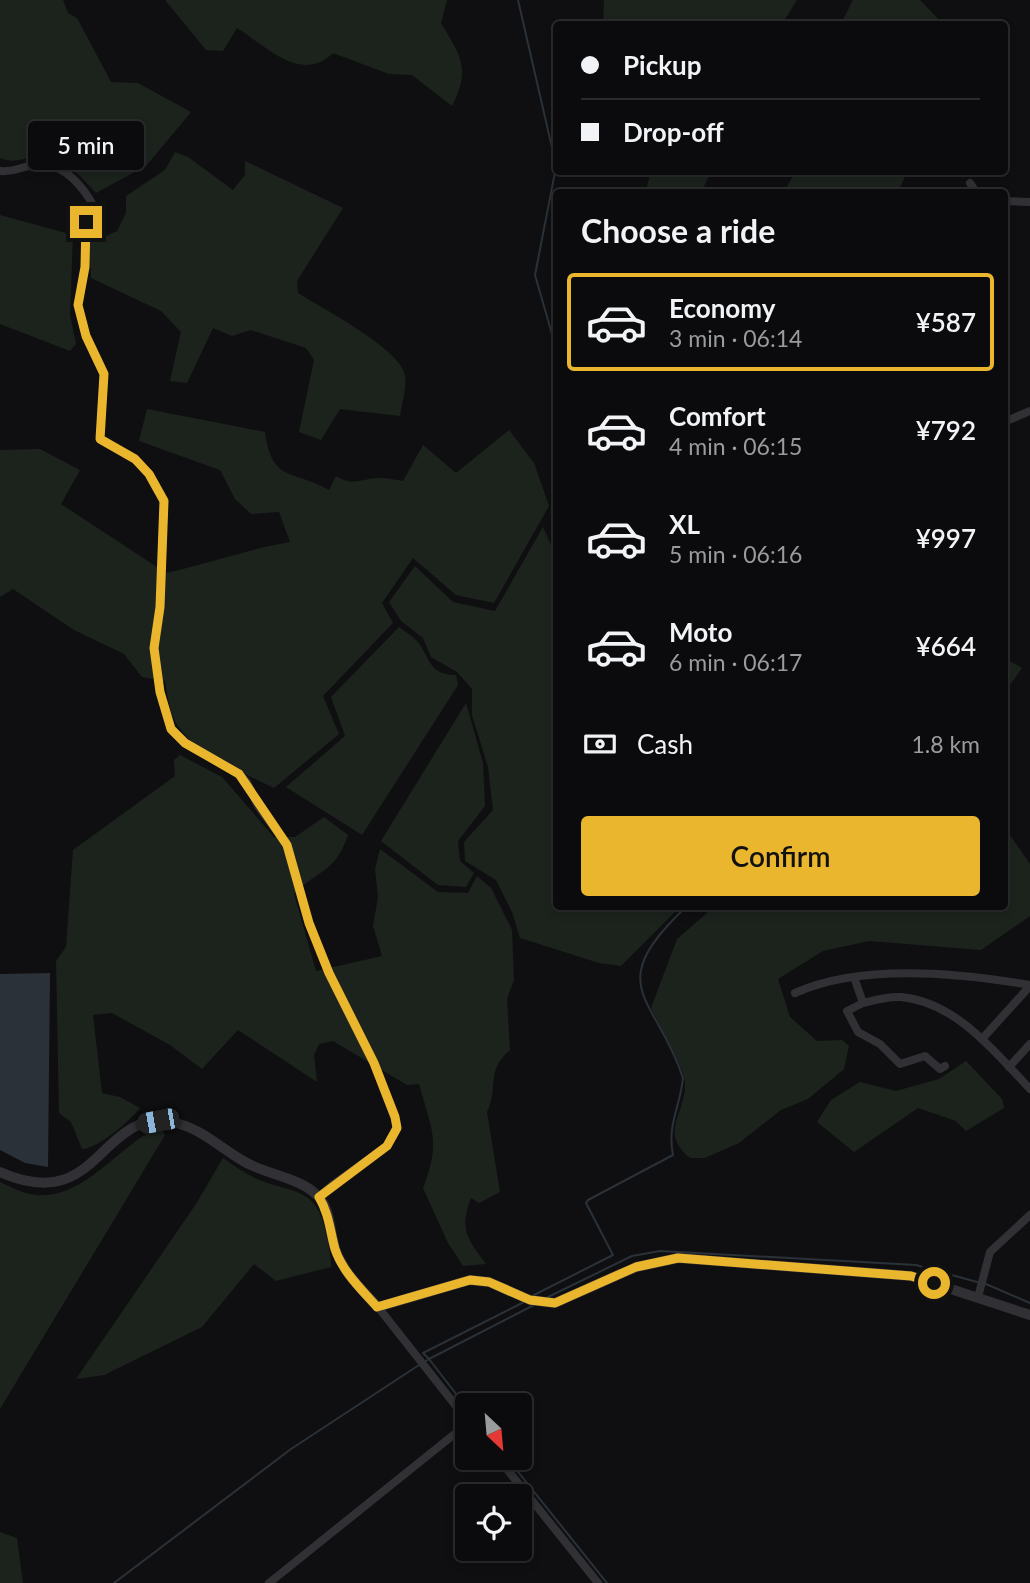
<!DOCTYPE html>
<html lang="en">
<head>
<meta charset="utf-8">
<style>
	:root { --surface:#0b0b0d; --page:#141416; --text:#f1f3f6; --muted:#9a9b9d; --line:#2b2b2e; --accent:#eab62e }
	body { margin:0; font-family:Lato,sans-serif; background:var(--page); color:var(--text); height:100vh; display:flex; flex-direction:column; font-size:26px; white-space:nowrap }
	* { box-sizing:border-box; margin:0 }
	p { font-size:23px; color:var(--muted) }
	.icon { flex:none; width:38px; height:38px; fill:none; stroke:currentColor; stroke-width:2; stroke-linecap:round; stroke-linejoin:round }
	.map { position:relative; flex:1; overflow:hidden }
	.details { position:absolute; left:553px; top:189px; width:455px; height:721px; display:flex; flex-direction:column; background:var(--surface); border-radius:7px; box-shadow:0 4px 10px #0003,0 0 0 2px var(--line) }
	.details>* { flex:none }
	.banner { position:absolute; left:553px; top:21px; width:455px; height:154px; border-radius:7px; box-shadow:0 4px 10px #0003,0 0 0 2px var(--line); display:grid; align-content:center; height:154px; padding:0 28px; background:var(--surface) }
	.needle { width:46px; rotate:154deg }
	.controls { position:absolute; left:455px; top:1393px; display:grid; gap:14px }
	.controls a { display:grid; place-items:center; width:77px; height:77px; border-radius:7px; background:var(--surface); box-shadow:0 4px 10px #0003,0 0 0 2px var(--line); font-size:35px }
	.end { position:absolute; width:32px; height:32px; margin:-16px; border:9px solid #eab62e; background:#111; box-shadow:0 0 0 4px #111 }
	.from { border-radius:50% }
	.bubble { position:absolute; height:49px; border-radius:7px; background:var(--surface); box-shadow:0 4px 10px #0003,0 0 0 2px var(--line); font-size:23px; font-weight:600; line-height:49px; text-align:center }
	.car { position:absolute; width:21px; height:42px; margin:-21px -10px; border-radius:9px; box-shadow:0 0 5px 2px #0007; background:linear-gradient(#222 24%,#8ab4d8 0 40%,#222 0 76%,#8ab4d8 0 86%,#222 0) }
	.banner b { display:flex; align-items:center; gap:24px; height:66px; font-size:26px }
	.banner b+b { border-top:2px solid var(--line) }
	.banner i { width:18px; height:18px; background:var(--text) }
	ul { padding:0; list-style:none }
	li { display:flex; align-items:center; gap:21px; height:98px; margin:0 14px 10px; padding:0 14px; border:4px solid transparent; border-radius:7px }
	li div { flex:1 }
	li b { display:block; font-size:26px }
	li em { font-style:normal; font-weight:600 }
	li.current { border-color:var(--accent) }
	li>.icon { width:63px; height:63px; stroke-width:1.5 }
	h2 { padding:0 28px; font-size:32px; line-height:84px }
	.pay { display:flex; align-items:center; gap:18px; height:77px; padding:0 28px; font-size:26px }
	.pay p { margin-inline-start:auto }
	.primary-button { display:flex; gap:14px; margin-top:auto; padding:14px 28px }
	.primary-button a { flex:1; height:80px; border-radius:7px; background:var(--accent); color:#111; font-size:28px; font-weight:600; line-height:80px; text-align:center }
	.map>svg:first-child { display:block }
	.green { fill:#1c231d }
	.water { fill:#2a3138 }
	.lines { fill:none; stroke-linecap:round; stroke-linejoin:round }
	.stream { stroke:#2a3138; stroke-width:2 }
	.minor { stroke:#313135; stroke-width:8 }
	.tertiary { stroke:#313135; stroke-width:10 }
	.route { stroke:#eab62e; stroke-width:9 }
</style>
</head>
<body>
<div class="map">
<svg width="1030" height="1583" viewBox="0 0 1030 1583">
	<rect width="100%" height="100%" fill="#0f0f11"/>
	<g class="green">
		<path d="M0 0H63L68 13 77 18 111 82 138 83 191 112 146 166 96 193C83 179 68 160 48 156 31 153 18 166 0 158Z"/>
		<path d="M165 0H447L441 23C461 57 471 68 452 106L412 75 389 74 333 53C301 84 267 47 237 28L223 51 206 50Z"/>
		<polygon points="604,0 797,0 782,24 603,24"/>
		<polygon points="853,0 920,0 943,24 841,24"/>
		<path d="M175 152 188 157 233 190 245 175V161L343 208 297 281 298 293C322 308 396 347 404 372 408 384 402 402 400 416L340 409 321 440 299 432 314 360 306 348 251 330 232 336 213 328 187 383 170 381 181 332 161 311 91 278 89 243 117 231 126 213V196L165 170Z"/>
		<polygon points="651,172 711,172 701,192 649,192 647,186"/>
		<polygon points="786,172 907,172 898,192 784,192 793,176"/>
		<polygon points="0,215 73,235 70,315 76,344 70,351 0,324"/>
		<path d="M147 409 265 432C272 483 292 469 329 490L336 476C352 487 363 478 380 478 388 478 396 480 403 481L423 445 456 473 509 430 534 463 549 506 494 603 456 595 413 558 382 603 393 623 323 696 339 734 274 788C241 771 192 755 174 719 169 708 167 693 165 681L142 677 124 654 74 630 13 589 0 597V450L40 449 80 470 61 504 166 573C208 564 248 549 290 542L279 512 251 514 235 499 220 470 139 441Z"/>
		<polygon points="543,527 556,556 556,906 680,907 621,966 599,963 520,938 512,912 496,880 465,861 464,842 493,810 488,767 472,715 472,689 457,672 431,657 423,638 401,621 389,602 415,566 453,602 495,611"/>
		<path d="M399 627C404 631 413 636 417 641 430 657 428 675 456 675L458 685 362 835 286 787 345 736 331 697Z"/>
		<polygon points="1005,658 1022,668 1005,692"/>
		<polygon points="466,703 483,763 485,806 458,841 460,861 474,873 466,887 438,885 381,841"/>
		<path d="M180 755 222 777 274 837H295L324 817 348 835C335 873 319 869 294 894L316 971 382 956 373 926 378 897 375 869 380 849 438 892 468 893 477 876 491 888 512 930 514 980 507 999 510 1050C485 1071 499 1088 487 1112L500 1192 479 1203 471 1198C459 1230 467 1238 486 1264L463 1266 448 1243 423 1188C441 1141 432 1131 419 1084L407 1085 333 1041 319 1044 314 1055 317 1082 238 1030 202 1069 170 1045 112 1013 93 1015 102 1093 120 1097 140 1108C130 1121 97 1149 82 1149L71 1122 59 1113 56 961 66 947 73 850 175 776 174 760Z"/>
		<path d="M1005 828 1030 864V916L981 950 869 941 823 951 778 979 790 1017 817 1041 842 1040 849 1046 844 1069 808 1099 781 1110 739 1143 705 1158H690C658 1132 686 1114 685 1083 685 1069 658 1023 651 1008L677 939 714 907 1004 906Z"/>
		<polygon points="966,1061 1002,1099 1004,1108 966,1131 956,1121 918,1108 854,1152 817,1122 831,1100 860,1082 896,1091 939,1079"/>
		<path d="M153 1130H162L165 1135 0 1409V1182C11 1187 23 1194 36 1195 81 1200 116 1150 153 1130Z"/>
		<path d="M223 1158C232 1164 241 1171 251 1176 285 1194 315 1183 325 1229 328 1243 331 1253 331 1267L276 1281 254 1264 202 1327 104 1375 76 1379 196 1204Z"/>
		<polygon points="0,1532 17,1538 23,1583 0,1583"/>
	</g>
	<polygon class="water" points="50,973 48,1167 25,1163 0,1150 0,974"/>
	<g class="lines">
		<g class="stream">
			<polyline points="518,0 556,165"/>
			<polyline points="556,167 535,275 556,348"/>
			<polyline points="986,1284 1030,1303"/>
			<path d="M534 1295 613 1255 586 1203 588 1200 673 1155C667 1124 680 1108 683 1078 656 995 600 988 687 906"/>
			<polyline points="548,1297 632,1256 660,1251 916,1265 977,1282"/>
			<polyline points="424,1362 429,1359 423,1353 524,1302"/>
			<polyline points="467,1408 429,1359 534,1305"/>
			<polyline points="507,1458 607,1583"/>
			<polyline points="114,1583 291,1449 419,1365"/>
		</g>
		<g class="minor">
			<path d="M0 171C15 173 29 163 43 164 66 166 83 187 93 205L86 222 85 267 78 305 86 336 104 374 100 439 135 459 149 474 164 501 160 607 154 648 160 692 171 729 185 743 239 774 247 782 258 806 287 845 309 923 329 973 374 1063 395 1117 397 1128 387 1146 331 1186 319 1197"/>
			<polyline points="970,183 976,192"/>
			<polyline points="1004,201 1030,202"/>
			<polyline points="1004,422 1030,411"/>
			<path d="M854 977 863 1003C875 1000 888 996 901 997 956 1002 995 1052 1030 1089"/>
			<path d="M795 993C861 963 960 973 1030 985"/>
			<polyline points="863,1003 847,1011 858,1032 880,1044 900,1064 925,1056 940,1069 945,1066"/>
			<polyline points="982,1039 1030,986"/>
			<polyline points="1009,1067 1030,1044"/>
			<polyline points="978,1297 990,1252 1030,1215"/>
			<polyline points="378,1307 467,1420"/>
			<polyline points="498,1458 598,1583"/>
			<polyline points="269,1583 467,1424"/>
		</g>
		<path class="tertiary" d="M0 1172C102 1217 98 1105 176 1123 202 1129 223 1150 245 1162 268 1175 299 1177 318 1196 332 1211 329 1233 336 1251 344 1273 362 1290 378 1307L470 1280 489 1282 530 1300 555 1303 636 1267 678 1258 911 1276 1030 1315"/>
	</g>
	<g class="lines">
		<path class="route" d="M86 222 85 267 78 305 86 336 104 374 100 439 135 459 149 474 164 501 160 607 154 648 160 692 171 729 185 743 239 774 287 845 309 923 329 973 374 1063 395 1117 397 1128 387 1146 319 1197C329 1214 330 1231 335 1249 342 1271 362 1290 377 1307L470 1280 489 1282 530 1300 555 1303 636 1267 678 1258 911 1276 934 1283"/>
	</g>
</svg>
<div class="controls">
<a><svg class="needle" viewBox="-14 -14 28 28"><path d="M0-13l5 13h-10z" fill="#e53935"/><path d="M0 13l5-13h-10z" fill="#9a9b9d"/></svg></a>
<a><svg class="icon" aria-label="locate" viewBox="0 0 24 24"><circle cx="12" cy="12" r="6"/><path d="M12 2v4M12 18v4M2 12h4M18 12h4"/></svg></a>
</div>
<i class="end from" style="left:934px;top:1283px"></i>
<i class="end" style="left:86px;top:222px"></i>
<div class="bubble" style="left:28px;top:121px;width:116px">5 min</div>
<i class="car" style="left:158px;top:1121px;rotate:260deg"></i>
<div class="banner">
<b><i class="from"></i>Pickup</b>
<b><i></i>Drop-off</b>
</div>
<section class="details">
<h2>Choose a ride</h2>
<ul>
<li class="current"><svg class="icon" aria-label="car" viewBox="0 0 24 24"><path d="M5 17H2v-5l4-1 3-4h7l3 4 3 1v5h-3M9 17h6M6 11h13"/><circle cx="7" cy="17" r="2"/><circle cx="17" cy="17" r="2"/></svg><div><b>Economy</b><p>3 min · 06:14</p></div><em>¥587</em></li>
<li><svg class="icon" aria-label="car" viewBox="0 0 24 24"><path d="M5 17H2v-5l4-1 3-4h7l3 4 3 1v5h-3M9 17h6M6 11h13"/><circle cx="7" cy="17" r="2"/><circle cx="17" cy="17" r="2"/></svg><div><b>Comfort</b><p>4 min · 06:15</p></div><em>¥792</em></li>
<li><svg class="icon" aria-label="car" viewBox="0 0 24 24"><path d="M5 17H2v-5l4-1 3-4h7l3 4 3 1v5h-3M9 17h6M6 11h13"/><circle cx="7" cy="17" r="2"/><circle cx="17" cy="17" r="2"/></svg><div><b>XL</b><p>5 min · 06:16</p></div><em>¥997</em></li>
<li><svg class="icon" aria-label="car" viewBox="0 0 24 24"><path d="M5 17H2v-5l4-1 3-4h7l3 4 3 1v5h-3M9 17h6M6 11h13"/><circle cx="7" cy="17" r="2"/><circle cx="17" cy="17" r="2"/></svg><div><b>Moto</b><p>6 min · 06:17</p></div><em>¥664</em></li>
</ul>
<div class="pay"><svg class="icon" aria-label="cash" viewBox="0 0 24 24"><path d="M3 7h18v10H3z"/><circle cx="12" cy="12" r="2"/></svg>Cash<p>1.8 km</p></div>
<div class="primary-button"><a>Confirm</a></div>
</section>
</div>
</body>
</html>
